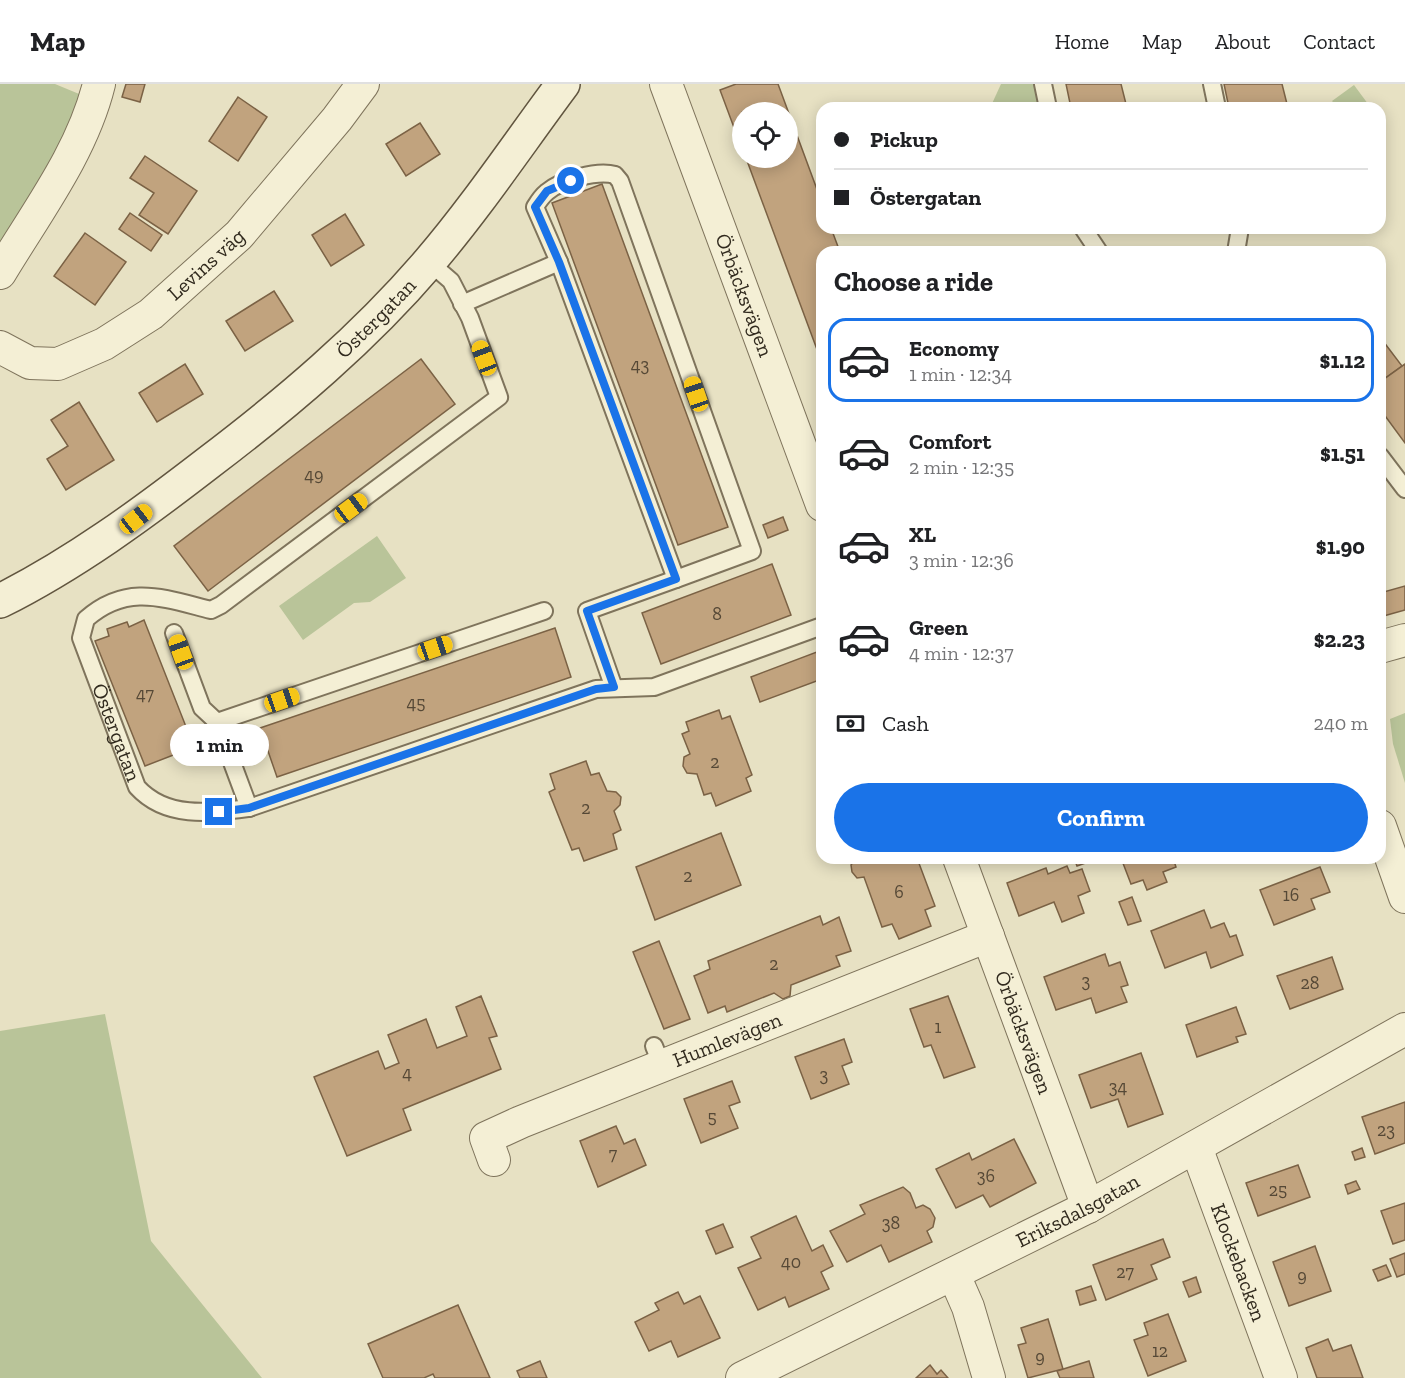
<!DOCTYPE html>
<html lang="en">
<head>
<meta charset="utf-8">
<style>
	:root { --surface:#fff; --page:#f6f6f6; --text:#202124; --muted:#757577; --line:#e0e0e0; --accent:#1a73e8 }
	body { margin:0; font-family:"Zilla Slab",serif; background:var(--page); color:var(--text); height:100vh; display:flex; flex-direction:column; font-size:22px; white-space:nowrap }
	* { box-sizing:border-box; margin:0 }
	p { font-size:20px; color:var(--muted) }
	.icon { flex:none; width:33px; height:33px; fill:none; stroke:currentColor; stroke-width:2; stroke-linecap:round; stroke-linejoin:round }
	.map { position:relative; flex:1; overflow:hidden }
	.details { position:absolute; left:816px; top:162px; width:570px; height:618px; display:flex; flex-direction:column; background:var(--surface); border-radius:18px; box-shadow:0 3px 15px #0003 }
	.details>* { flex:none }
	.top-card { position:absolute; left:816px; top:18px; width:570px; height:132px; border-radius:18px; box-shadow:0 3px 15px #0003; display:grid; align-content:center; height:132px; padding:0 18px; background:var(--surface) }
	.fabs { position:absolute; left:732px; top:18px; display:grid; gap:12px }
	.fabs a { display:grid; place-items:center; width:66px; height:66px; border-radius:50%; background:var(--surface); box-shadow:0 3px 15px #0003; font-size:30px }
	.end { position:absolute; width:27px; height:27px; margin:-14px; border:8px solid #1a73e8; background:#fff; box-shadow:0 0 0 3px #fff }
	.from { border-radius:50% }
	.bubble { position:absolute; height:42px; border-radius:21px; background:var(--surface); box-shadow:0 3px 15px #0003; font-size:20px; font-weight:700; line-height:42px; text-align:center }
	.car { position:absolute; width:18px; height:36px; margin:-18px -9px; border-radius:8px; box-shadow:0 0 4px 2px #0007; background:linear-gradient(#f5c518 24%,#345 0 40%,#f5c518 0 76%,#345 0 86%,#f5c518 0) }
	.top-card b { display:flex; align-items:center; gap:21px; height:57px; font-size:22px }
	.top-card b+b { border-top:2px solid var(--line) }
	.top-card i { width:15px; height:15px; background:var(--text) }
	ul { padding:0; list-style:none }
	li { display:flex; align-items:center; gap:18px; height:84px; margin:0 12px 9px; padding:0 6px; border:3px solid transparent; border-radius:18px }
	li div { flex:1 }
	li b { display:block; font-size:22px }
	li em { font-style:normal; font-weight:700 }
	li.active { border-color:var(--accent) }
	li>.icon { width:54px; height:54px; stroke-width:1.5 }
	h2 { padding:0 18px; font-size:27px; line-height:72px }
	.pay { display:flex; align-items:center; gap:15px; height:66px; padding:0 18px; font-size:22px }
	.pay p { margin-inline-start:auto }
	.button { display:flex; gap:12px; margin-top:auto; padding:12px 18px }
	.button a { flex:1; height:69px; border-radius:36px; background:var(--accent); color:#fff; font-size:24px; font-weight:700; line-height:69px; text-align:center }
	header { display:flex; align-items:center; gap:36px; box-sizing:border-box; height:84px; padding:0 30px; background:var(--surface); border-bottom:2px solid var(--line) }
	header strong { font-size:28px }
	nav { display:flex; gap:33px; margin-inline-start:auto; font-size:21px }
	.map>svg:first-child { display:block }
	.green { fill:#b9c499 }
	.building { fill:#c1a37e; stroke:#7b6245; stroke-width:1.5 }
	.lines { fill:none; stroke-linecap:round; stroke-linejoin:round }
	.lane-casing { stroke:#7f745c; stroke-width:20 }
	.street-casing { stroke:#7f745c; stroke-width:34 }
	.secondary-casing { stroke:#61553f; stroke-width:36 }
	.lane { stroke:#f4efd5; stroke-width:16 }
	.street { stroke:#f4efd5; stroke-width:32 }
	.secondary { stroke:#f4efd5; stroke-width:33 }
	.route { stroke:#1a73e8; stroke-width:8 }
	.labels { text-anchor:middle; stroke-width:5; stroke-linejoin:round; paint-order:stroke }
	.number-label { font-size:18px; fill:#554836 }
	.street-label { font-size:21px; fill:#312a1e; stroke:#f0ebd2 }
</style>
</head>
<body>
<header>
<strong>Map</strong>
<nav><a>Home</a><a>Map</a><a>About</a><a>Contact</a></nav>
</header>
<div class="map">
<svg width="1405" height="1294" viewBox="0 0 1405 1294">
	<rect width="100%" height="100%" fill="#e7e1c3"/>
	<g class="green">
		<polygon points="0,0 55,0 84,12 77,36 0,165"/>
		<polygon points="1001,0 1035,0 1040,24 990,24"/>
		<polygon points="1354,1 1371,24 1338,24 1332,17"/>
		<polygon points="377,452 406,494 370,518 354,519 303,556 279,522"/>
		<polygon points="1405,629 1405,699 1393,660 1390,635"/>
		<polygon points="105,930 151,1157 262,1294 0,1294 0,947"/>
	</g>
	<g class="building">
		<polygon points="126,0 145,0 140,18 122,13"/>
		<polygon points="736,0 778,0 822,119 822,144 831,144 840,168 822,168 822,279 746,74 788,74 788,28 742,28 742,65 720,6"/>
		<polygon points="1066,0 1121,0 1127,24 1071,24"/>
		<polygon points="1224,0 1282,0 1288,24 1229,24"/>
		<polygon points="238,13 267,33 238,77 209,57"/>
		<polygon points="420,39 440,70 406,92 386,60"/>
		<polygon points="145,72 197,107 168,150 139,131 154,109 130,94"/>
		<polygon points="602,100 728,443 678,461 552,119"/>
		<polygon points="130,129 162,151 151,167 119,145"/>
		<polygon points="345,130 364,161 331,182 312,151"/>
		<polygon points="85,149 126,178 95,221 54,192"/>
		<polygon points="274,207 293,237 245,267 226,237"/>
		<polygon points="1380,253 1402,282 1380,298"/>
		<polygon points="421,275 455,320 208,507 174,462"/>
		<polygon points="185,280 203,310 157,338 139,309"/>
		<polygon points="1405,280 1405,359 1380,325 1380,298"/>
		<polygon points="79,318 114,376 66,406 47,375 68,362 51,336"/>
		<polygon points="783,433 788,446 768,454 763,441"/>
		<polygon points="772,480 791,531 661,580 642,529"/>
		<polygon points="1405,502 1405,526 1380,533 1380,509"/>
		<polygon points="144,536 194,663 145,682 95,557 109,552 107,545 127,538 129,543"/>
		<polygon points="555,544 571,593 277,693 260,644"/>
		<polygon points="822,566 822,595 760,618 751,593"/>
		<polygon points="719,626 722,635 730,632 752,691 746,694 751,707 716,722 711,709 704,711 697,690 687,689 683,682 684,673 690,670 682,650 689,647 686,638"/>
		<polygon points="586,677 591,691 599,689 607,707 616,708 621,713 620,721 614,727 621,746 613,750 617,765 584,777 579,764 572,766 549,708 555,705 550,690"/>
		<polygon points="721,749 741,801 655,836 636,783"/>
		<polygon points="856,774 917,774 935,822 925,826 931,842 899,855 892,840 882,843 864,793 857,794 852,788 851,781"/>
		<polygon points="1074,774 1097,774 1097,775 1077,782"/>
		<polygon points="1121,774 1173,774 1176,783 1163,788 1167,798 1147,806 1143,796 1131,800"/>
		<polygon points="1067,782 1070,789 1082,785 1090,807 1078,812 1084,829 1062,838 1054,818 1019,832 1007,799 1046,784 1048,790"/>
		<polygon points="1320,783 1330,808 1311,815 1315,825 1274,841 1260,806"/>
		<polygon points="1132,813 1141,837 1128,841 1119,818"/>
		<polygon points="1204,826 1211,844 1224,839 1230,853 1236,851 1243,871 1211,884 1206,868 1165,884 1151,847"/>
		<polygon points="820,832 823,841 839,833 851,867 836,872 840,882 791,901 790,912 783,915 774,909 727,928 725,922 708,929 694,892 710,885 708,877"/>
		<polygon points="659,857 690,935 664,945 633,868"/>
		<polygon points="1105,870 1109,882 1120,878 1128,901 1121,903 1127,918 1096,929 1091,914 1056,926 1044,893"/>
		<polygon points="1332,873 1343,905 1290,925 1277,892"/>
		<polygon points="481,912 497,952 489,954 501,985 403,1025 411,1046 347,1072 314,993 378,967 385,985 399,979 388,951 426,935 437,964 467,952 456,923"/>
		<polygon points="948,912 975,983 944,994 931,961 924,963 910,925"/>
		<polygon points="1236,923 1246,950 1236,953 1238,958 1197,973 1186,941"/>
		<polygon points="844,955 852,978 842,982 849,1000 811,1015 795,973"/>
		<polygon points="1141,969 1163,1030 1128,1043 1118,1015 1091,1024 1079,991"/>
		<polygon points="732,997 740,1018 729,1022 738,1044 701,1059 684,1015"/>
		<polygon points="1405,1018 1405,1059 1375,1070 1362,1033"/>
		<polygon points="616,1042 624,1060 635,1055 646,1081 598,1103 580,1057"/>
		<polygon points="1014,1055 1036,1099 990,1123 983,1111 956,1124 936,1085 969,1069 972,1076"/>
		<polygon points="1362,1064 1365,1073 1355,1076 1352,1068"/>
		<polygon points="1298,1081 1310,1113 1258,1132 1246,1099"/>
		<polygon points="1356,1097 1360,1105 1348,1110 1345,1101"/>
		<polygon points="903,1103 910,1109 916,1124 923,1121 930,1125 935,1134 933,1143 927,1147 932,1158 889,1178 881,1161 847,1178 830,1147 865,1130 860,1121"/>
		<polygon points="1405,1119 1405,1156 1393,1160 1381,1127"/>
		<polygon points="796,1132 812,1167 823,1161 833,1182 821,1188 829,1205 789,1223 785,1213 758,1226 738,1184 761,1174 751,1153"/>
		<polygon points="723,1140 733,1163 716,1170 706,1147"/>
		<polygon points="1163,1155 1170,1173 1151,1181 1157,1195 1106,1216 1093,1181"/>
		<polygon points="1315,1162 1331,1207 1289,1222 1273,1178"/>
		<polygon points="1405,1169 1405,1190 1397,1193 1390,1175"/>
		<polygon points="1386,1181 1391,1192 1378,1197 1373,1186"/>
		<polygon points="1196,1193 1201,1208 1189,1213 1183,1198"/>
		<polygon points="1091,1202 1096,1216 1080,1221 1076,1207"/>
		<polygon points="678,1208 684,1220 700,1212 720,1254 678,1273 671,1257 649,1267 635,1238 659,1226 655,1219"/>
		<polygon points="458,1221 490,1294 435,1294 433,1290 424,1294 383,1294 368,1260"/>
		<polygon points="1168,1230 1186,1277 1148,1292 1134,1256 1148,1251 1144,1239"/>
		<polygon points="1048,1235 1063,1285 1028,1294 1018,1261 1026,1259 1021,1244"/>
		<polygon points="1328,1255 1333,1267 1351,1261 1363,1294 1317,1294 1306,1264"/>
		<polygon points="540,1277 547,1294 520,1294 517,1287"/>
		<polygon points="1089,1277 1094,1294 1060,1294 1057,1287"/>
		<polygon points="930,1281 937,1290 941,1286 948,1294 916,1294"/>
	</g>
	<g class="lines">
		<defs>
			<g id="lane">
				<polyline points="1043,0 1048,24"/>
				<polyline points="1212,0 1217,24"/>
				<polyline points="1083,144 1099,168"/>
				<polyline points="1236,168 1240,144"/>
				<path id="s1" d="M429 178 451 197 470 234 499 313 221 521 211 526C163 514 127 499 86 535L81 554 137 703C166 735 210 729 249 724L596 605 654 603 822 542"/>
				<path d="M559 178 535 123C538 118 542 112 547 108 561 96 597 86 615 91L620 97 752 467 676 495"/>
				<polyline points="462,220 559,178 676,495 587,527 614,604"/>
				<polyline points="1380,372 1405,405"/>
				<polyline points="174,549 202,624 217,638"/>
				<polyline points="249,724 217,638 544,527"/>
				<polyline points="654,962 662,982"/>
			</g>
			<g id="street">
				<path id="s2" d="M666 0 822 421"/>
				<path d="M0 189C36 129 82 69 99 0"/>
				<path id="s3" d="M0 263 30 279 58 280 104 260 151 230 239 151 337 35 363 0"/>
				<polyline points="1380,563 1405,556"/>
				<polyline points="1380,742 1405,813"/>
				<path id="s4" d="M959 774 1088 1123"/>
				<path id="s5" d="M1196 1063 1281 1294"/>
				<path id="s6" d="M494 1076 486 1054 521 1038 988 852"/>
				<polyline points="954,1191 968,1223 989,1294"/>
				<path id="s7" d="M742 1294 1088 1123 1405 945"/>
			</g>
			<g id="secondary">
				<path id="s8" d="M0 517C74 480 142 430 208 379 287 319 364 254 429 178 477 122 519 59 563 0"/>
			</g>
		</defs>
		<use href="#lane" class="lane-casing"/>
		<use href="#street" class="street-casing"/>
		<use href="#secondary" class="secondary-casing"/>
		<use href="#lane" class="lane"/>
		<use href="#street" class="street"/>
		<use href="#secondary" class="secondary"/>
	</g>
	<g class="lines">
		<polyline class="route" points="219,728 249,724 596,605 614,603 587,527 676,495 559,178 535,123 547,107 571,97"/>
	</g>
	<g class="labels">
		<g class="number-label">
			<text x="640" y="287">43</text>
			<text x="314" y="397">49</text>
			<text x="717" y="536">8</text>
			<text x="145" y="616">47</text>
			<text x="416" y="625">45</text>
			<text x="715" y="684">2</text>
			<text x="586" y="730">2</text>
			<text x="688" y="798">2</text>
			<text x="899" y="814">6</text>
			<text x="1291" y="817">16</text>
			<text x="774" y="886">2</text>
			<text x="1086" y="903">3</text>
			<text x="1310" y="905">28</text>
			<text x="938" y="949">1</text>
			<text x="407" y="995">4</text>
			<text x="824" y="997">3</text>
			<text x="1118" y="1009">34</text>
			<text x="712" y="1039">5</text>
			<text x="1386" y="1052">23</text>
			<text x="613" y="1076">7</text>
			<text x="986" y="1098">36</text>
			<text x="1278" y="1112">25</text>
			<text x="891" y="1145">38</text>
			<text x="791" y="1184">40</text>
			<text x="1125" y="1194">27</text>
			<text x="1302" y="1198">9</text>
			<text x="1160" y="1273">12</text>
			<text x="1040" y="1279">9</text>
		</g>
		<g class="street-label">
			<text dy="7" stroke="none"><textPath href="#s3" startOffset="242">Levins väg</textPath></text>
			<text dy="7" stroke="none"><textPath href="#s2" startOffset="225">Örbäcksvägen</textPath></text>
			<text dy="7" stroke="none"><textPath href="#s8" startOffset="472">Östergatan</textPath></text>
			<text dy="7" stroke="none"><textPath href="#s1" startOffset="766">Östergatan</textPath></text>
			<text dy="7" stroke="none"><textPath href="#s4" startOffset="186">Örbäcksvägen</textPath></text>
			<text dy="7" stroke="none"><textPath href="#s6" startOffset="284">Humlevägen</textPath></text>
			<text dy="7" stroke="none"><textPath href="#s7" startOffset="375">Eriksdalsgatan</textPath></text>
			<text dy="7" stroke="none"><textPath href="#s5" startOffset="123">Klockebacken</textPath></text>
		</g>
	</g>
</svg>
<div class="fabs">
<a><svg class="icon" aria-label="locate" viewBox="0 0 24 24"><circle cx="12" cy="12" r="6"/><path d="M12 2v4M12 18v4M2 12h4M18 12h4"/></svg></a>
</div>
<i class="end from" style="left:571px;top:97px"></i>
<i class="end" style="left:219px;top:728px"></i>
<div class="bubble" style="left:170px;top:640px;width:99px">1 min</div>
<i class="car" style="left:484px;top:274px;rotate:339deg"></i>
<i class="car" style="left:696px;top:310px;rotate:341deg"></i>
<i class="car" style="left:351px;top:424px;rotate:53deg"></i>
<i class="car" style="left:136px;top:435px;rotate:52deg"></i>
<i class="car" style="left:435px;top:564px;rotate:71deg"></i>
<i class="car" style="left:181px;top:568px;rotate:340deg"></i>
<i class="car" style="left:282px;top:616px;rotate:71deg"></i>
<div class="top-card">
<b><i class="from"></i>Pickup</b>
<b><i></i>Östergatan</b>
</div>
<section class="details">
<h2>Choose a ride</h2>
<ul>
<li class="active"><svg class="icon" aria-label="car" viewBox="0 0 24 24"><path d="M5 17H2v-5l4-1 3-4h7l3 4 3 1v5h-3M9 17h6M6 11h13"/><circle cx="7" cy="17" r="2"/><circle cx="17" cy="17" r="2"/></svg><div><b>Economy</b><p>1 min · 12:34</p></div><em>$1.12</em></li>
<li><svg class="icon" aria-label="car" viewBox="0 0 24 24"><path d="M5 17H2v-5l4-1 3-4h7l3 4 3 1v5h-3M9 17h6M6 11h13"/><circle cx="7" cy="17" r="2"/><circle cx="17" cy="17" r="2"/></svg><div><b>Comfort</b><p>2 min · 12:35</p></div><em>$1.51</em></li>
<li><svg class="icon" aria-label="car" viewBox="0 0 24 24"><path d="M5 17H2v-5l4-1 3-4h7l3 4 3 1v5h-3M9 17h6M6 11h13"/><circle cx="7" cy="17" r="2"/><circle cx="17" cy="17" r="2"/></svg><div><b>XL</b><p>3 min · 12:36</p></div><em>$1.90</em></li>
<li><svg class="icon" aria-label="car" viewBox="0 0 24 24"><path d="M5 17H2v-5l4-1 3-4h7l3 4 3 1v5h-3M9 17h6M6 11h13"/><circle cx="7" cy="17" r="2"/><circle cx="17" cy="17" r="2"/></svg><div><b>Green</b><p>4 min · 12:37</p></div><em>$2.23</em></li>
</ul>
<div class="pay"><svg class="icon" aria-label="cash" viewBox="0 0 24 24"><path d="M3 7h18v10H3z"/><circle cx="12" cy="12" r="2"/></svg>Cash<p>240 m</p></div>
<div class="button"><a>Confirm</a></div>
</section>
</div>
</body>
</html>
